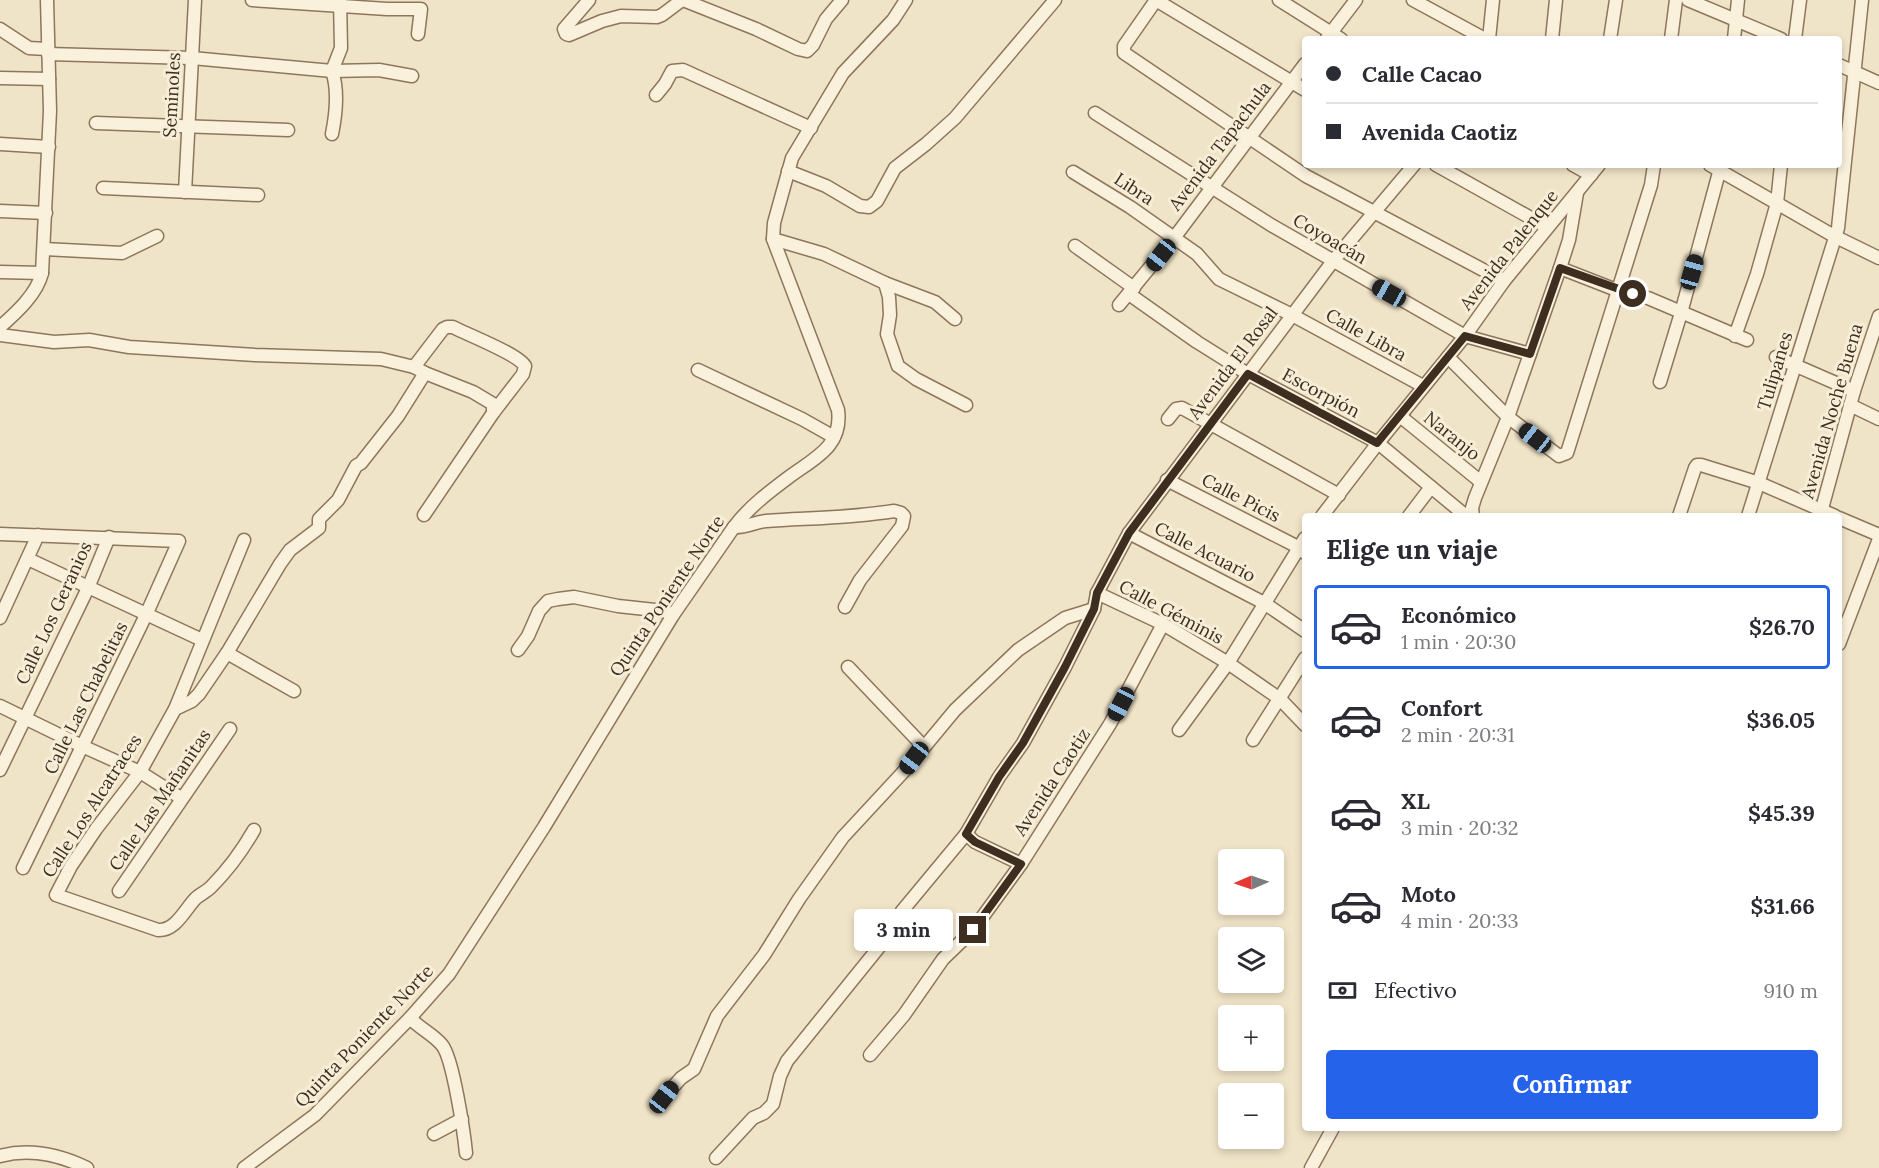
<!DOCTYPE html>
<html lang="es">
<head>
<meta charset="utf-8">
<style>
	:root { --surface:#fff; --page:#f2f2f3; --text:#2b2b33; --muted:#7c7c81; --line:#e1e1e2; --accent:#2563eb }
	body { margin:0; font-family:Lora,serif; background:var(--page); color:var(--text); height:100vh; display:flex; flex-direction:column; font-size:22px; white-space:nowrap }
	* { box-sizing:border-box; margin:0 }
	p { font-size:20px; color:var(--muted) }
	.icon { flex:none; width:33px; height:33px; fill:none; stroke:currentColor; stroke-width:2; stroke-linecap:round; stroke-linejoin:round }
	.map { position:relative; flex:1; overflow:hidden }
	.details { position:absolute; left:1302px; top:513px; width:540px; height:618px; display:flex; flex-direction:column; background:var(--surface); border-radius:6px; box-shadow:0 3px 9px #0003 }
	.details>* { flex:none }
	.hud { position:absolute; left:1302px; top:36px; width:540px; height:132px; border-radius:6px; box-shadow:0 3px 9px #0003; display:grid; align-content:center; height:132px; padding:0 24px; background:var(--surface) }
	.needle { width:39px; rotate:268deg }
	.controls { position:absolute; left:1218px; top:849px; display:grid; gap:12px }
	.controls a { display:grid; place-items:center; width:66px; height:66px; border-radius:6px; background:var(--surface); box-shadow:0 3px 9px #0003; font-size:30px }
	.end { position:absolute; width:27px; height:27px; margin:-14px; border:8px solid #3d2e20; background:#fff; box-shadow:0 0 0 3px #fff }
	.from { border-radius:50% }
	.bubble { position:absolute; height:42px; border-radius:6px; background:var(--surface); box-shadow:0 3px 9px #0003; font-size:20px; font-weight:700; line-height:42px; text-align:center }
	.car { position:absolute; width:18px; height:36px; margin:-18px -9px; border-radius:8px; box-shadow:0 0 4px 2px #0007; background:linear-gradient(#222 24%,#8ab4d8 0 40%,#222 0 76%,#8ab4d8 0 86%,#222 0) }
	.hud b { display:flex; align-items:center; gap:21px; height:57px; font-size:22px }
	.hud b+b { border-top:2px solid var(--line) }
	.hud i { width:15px; height:15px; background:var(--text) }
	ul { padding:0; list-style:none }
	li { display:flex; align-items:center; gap:18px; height:84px; margin:0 12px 9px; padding:0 12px; border:3px solid transparent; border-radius:6px }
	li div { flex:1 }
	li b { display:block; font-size:22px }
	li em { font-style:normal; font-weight:700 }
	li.on { border-color:var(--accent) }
	li>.icon { width:54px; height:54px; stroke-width:1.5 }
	h2 { padding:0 24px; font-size:27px; line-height:72px }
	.pay { display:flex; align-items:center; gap:15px; height:66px; padding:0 24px; font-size:22px }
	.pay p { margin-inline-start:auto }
	.button { display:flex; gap:12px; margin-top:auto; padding:12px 24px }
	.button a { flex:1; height:69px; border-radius:6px; background:var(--accent); color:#fff; font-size:24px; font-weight:700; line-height:69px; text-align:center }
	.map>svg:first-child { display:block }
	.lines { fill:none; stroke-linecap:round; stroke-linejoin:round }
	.minor-casing { stroke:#8d765c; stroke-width:15 }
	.minor { stroke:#faf1dc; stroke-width:12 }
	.route { stroke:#3d2e20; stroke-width:8 }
	.labels { text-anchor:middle; stroke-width:6; stroke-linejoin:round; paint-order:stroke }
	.street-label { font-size:18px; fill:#3d2e20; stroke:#f7eed8 }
</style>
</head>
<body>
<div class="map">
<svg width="1879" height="1168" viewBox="0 0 1879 1168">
	<rect width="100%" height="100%" fill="#f0e4c8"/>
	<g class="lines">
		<defs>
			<g id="minor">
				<polyline points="252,0 387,9 421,9 418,34"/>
				<polyline points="589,0 564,29 566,34 569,35 602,21 621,16 657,17 662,15 682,0"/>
				<polyline points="683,0 756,29 798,49 807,51 813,45 826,19 842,0"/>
				<polyline points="1156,0 1124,46 1124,53 1306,176 1504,281"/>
				<polyline points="1156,0 1305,90"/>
				<polyline points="1279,0 1341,39"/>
				<polyline points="1413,0 1485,39"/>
				<polyline points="1688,0 1781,39"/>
				<polyline points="0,29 29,48 47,49"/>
				<polyline points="1327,38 1356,0"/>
				<polyline points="1489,39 1493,0"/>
				<polyline points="1552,39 1556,0"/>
				<polyline points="1610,39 1616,0"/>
				<polyline points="1671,39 1676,0"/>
				<polyline points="1734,39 1738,0"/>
				<polyline points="1795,39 1800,0"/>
				<polyline points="48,54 192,58 332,71 379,70 412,76"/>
				<polyline points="1839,65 1879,83"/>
				<polyline points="0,78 49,79"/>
				<polyline points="656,95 665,84 672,71 683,70 811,128"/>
				<polyline points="1095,113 1271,225 1465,336 1530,354"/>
				<polyline points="96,123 288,130"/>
				<path d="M332 134C336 114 339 91 332 71L341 48 340 0"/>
				<polyline points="0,144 49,147"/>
				<polyline points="1436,165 1547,227"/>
				<polyline points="1573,165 1591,175"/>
				<polyline points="1710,165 1834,236 1879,258"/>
				<polyline points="788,171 826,186 860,206 869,207 877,201 895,168 926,144 955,118 1055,0"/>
				<polyline points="1073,172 1130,207 1197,254 1219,279 1292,315 1423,386"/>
				<polyline points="103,188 258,195"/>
				<polyline points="185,192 195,0"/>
				<polyline points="0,211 46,213"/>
				<polyline points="773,239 824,254 885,283 935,302 955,319"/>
				<polyline points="1075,246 1134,288"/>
				<polyline points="44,249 122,253 157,236"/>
				<polyline points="1560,268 1619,291 1648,298 1747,340"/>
				<polyline points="0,272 42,273"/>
				<polyline points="885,283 889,297 890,315 887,334 898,366 916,379 966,405"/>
				<polyline points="1129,294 1197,342 1248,374 1378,443 1466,516"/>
				<polyline points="1119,305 1174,238 1305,64"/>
				<path d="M0 327C16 313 37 294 42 273L50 111 47 0"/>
				<polyline points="0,335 54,342 89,340 129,347 255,355 381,359 414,367 425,373 473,392 493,404 493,413"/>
				<polyline points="1735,336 1757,274 1777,203 1781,165"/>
				<polyline points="1448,357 1508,417 1559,456 1567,453 1651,185 1654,165"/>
				<polyline points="1776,357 1854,391"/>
				<path d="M414 367 443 329 447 327H453C468 335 518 354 525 366L523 374 493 413 424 515"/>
				<polyline points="698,370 802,419 834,437"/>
				<polyline points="1660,382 1681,313 1721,165"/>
				<polyline points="1850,405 1879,419"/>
				<polyline points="1400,416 1481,482"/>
				<polyline points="1168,419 1176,409 1182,408 1339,495"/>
				<polyline points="1167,480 1298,547 1305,553"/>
				<polyline points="1322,516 1378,443 1465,336 1504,281 1599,165"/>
				<polyline points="1409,516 1431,487"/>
				<polyline points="1473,516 1472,508 1475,498 1508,417 1560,268 1569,240 1577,193"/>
				<polyline points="1679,516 1695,468 1697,465 1701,465 1759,483 1835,516"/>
				<polyline points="1748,516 1838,228 1862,0"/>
				<polyline points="1820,516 1854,391 1879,316"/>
				<polyline points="1839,518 1879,535"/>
				<path d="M734 527C745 528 755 522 766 521 809 518 851 518 894 511L901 513 904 516 902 526 860 580 845 607"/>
				<polyline points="1129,533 1264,603 1305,631"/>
				<polyline points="0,534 179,541 146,615 23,868"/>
				<path d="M244 540 175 709 140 772 96 829 71 866 56 895 158 930C176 931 185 909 196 898 201 894 207 891 211 887 228 870 242 851 254 830"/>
				<polyline points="28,559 202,640"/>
				<polyline points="1097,593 1163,624 1228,663 1280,699 1305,725"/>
				<polyline points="0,618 38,535"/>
				<polyline points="1839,644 1879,539"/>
				<polyline points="518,650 528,636 539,611 548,601 558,599 574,597 618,606 664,611 673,615"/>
				<polyline points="227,653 294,691"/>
				<polyline points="848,667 923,746"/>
				<polyline points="0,706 82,746 140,772 181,798"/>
				<polyline points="175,709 192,701 199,694 227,653 280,564 290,550 319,528 319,519 338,500 356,466 361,463 398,416 425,373"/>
				<polyline points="1179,730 1228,663 1305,538"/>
				<polyline points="1253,740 1305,658"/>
				<polyline points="0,770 88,588 109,537"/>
				<polyline points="966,834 975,842 1021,864"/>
				<polyline points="119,891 230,729"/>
				<path d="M410 1018C419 1028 433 1034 442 1045 453 1058 464 1133 466 1153"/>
				<polyline points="870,1055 904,1015 943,959 973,930 1021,864 1110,724 1163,624"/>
				<polyline points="664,1097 681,1078 694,1069 717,1016 764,955 799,899 843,837 906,769 955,710 1018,650 1065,618 1094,609"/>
				<polyline points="434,1134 462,1119"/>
				<path d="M0 1156C30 1148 60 1155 87 1168"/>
				<polyline points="716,1158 753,1118 764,1113 773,1104 780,1076 787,1061 884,941 902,911 966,834 999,777 1023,743 1065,667 1094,609 1097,593 1129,533 1333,261 1414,165"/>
				<path d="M244 1168 315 1115 410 1018 449 974 544 827 673 615 734 527C749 507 769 492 789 477 813 459 843 447 838 410L773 239 774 223 792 158 843 73 893 20 906 0"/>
				<polyline points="1311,1168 1333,1128"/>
			</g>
		</defs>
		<use href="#minor" class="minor-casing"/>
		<use href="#minor" class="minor"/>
	</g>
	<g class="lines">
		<polyline class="route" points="973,930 1021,864 975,842 966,834 999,777 1023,743 1065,667 1094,609 1097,593 1129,533 1248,374 1377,443 1465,336 1530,354 1560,268 1633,294"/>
	</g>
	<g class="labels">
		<g class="street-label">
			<text transform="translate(172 95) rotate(-87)" y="6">Seminoles</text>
			<text transform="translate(1220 146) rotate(-53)" y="6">Avenida Tapachula</text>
			<text transform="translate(1134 189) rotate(33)" y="6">Libra</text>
			<text transform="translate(1330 239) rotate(30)" y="6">Coyoacán</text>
			<text transform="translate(1509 250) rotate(-52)" y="6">Avenida Palenque</text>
			<text transform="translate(1366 335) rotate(29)" y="6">Calle Libra</text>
			<text transform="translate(1233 363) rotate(-53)" y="6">Avenida El Rosal</text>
			<text transform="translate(1775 371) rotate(-73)" y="6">Tulipanes</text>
			<text transform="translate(1321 393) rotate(28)" y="6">Escorpión</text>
			<text transform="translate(1832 411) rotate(-74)" y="6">Avenida Noche Buena</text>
			<text transform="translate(1452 436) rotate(39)" y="6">Naranjo</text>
			<text transform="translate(1241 498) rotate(27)" y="6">Calle Picis</text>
			<text transform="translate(1205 552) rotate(27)" y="6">Calle Acuario</text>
			<text transform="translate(667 596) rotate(-56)" y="6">Quinta Poniente Norte</text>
			<text transform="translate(1171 612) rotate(28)" y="6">Calle Géminis</text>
			<text transform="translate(54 613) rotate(-65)" y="6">Calle Los Geranios</text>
			<text transform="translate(86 698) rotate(-64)" y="6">Calle Las Chabelitas</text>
			<text transform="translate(1052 782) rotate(-57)" y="6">Avenida Caotiz</text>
			<text transform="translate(160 800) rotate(-56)" y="6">Calle Las Mañanitas</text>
			<text transform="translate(92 806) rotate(-57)" y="6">Calle Los Alcatraces</text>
			<text transform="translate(364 1036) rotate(-46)" y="6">Quinta Poniente Norte</text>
		</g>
	</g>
</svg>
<div class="controls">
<a><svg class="needle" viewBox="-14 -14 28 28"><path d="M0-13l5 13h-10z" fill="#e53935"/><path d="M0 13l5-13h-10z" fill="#7c7c81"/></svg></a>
<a><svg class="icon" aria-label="layers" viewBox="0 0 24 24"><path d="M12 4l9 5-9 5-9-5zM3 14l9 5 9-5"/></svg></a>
<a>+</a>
<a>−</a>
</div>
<i class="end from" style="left:1633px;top:294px"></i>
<i class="end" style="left:973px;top:930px"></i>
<div class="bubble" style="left:854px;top:909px;width:99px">3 min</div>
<i class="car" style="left:1161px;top:255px;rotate:218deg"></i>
<i class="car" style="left:1692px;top:272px;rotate:16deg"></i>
<i class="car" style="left:1389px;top:293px;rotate:299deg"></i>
<i class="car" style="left:1535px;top:438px;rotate:308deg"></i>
<i class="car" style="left:1121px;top:704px;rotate:208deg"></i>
<i class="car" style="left:914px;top:758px;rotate:217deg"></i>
<i class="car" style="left:664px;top:1097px;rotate:38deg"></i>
<div class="hud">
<b><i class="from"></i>Calle Cacao</b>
<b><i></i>Avenida Caotiz</b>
</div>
<section class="details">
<h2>Elige un viaje</h2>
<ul>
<li class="on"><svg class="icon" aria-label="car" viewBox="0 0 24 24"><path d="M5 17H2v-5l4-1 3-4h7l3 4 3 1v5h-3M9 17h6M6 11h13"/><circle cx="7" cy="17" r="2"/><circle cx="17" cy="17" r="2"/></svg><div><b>Económico</b><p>1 min · 20:30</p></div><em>$26.70</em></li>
<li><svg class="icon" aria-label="car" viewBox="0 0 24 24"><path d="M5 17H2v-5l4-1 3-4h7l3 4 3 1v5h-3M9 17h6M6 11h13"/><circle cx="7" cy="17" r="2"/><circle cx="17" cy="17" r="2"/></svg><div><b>Confort</b><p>2 min · 20:31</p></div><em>$36.05</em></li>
<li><svg class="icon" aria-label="car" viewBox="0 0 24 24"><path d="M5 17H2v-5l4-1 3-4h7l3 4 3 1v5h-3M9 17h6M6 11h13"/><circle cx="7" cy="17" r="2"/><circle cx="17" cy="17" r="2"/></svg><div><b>XL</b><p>3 min · 20:32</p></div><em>$45.39</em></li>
<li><svg class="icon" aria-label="car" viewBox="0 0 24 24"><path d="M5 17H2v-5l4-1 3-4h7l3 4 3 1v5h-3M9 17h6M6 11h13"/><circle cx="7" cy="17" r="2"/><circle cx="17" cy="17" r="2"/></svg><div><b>Moto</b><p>4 min · 20:33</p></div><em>$31.66</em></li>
</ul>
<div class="pay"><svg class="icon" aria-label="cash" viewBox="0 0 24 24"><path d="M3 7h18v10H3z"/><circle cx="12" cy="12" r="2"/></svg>Efectivo<p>910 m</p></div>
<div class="button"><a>Confirmar</a></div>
</section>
</div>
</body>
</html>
